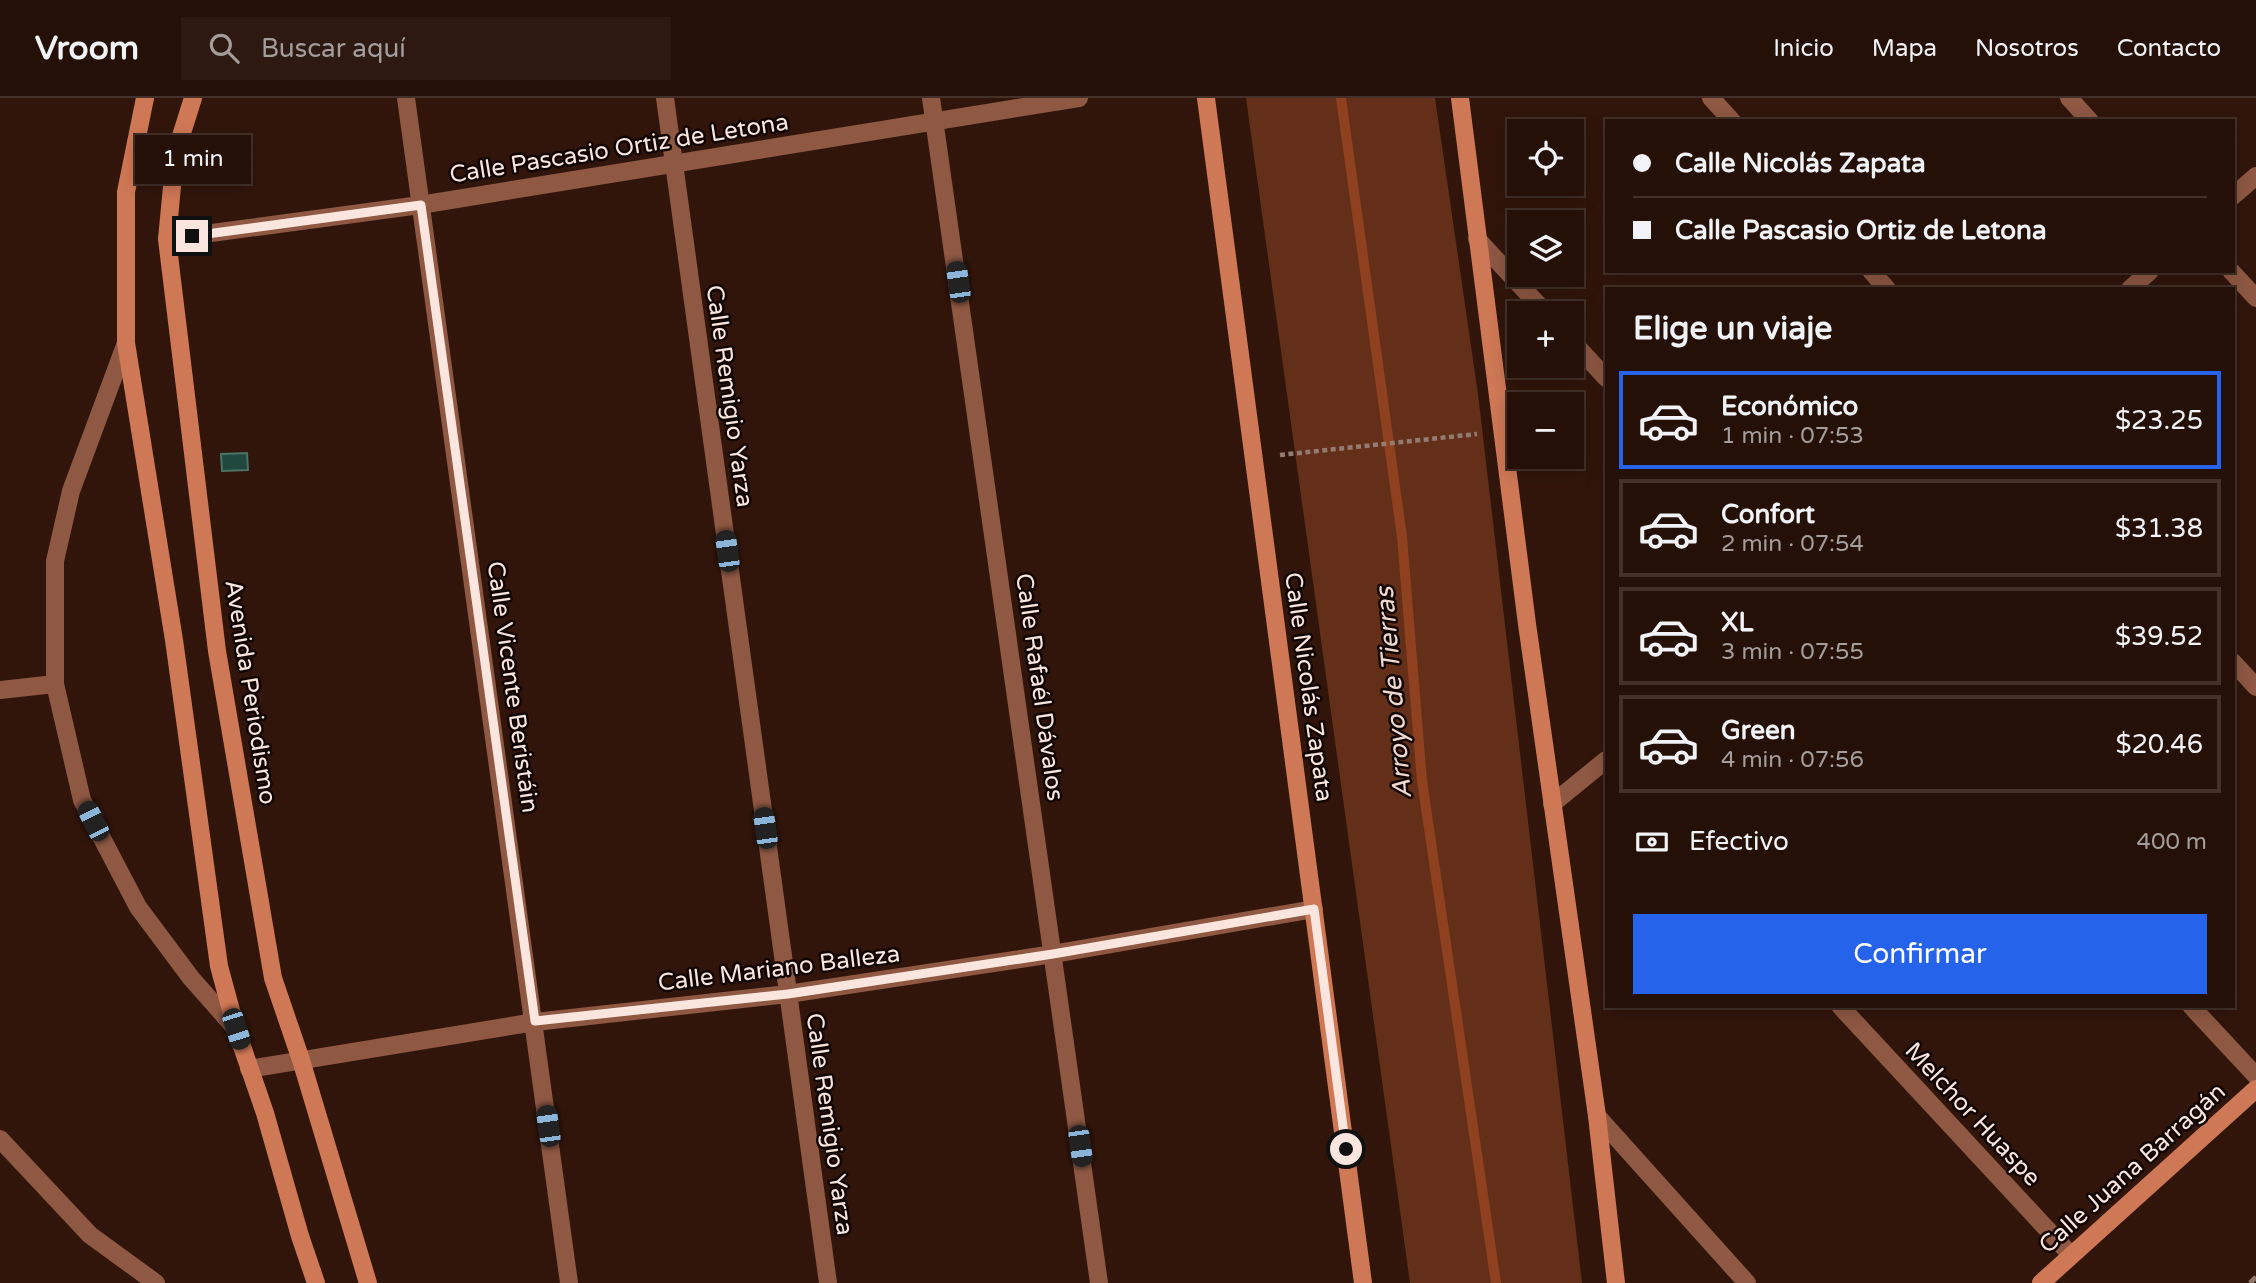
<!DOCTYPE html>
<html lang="es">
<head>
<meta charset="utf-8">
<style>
	:root { --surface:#251008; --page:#2d1912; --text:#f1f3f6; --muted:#a39d9c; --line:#423029; --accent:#2563eb }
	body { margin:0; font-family:"Varela Round",sans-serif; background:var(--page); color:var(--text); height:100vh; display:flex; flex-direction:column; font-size:26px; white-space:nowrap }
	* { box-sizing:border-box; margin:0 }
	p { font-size:23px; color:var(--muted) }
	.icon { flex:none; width:38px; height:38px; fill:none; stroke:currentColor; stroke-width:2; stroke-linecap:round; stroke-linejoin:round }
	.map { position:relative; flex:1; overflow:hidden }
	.sheet { position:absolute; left:1605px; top:189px; width:630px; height:721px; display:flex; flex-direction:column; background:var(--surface); border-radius:0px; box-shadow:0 4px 18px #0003,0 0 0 2px var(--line) }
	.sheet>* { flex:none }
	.banner { position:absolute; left:1605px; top:21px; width:630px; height:154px; border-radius:0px; box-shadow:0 4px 18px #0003,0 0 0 2px var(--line); display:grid; align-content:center; height:154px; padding:0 28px; background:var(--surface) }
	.controls { position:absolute; left:1507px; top:21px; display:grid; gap:14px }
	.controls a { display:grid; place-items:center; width:77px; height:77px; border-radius:0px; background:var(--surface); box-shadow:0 4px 18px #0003,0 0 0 2px var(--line); font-size:35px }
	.end { position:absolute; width:32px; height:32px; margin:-16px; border:9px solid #fae6de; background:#111; box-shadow:0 0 0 4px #111 }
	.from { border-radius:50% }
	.bubble { position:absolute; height:49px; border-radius:0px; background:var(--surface); box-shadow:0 4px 18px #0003,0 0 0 2px var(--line); font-size:23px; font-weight:600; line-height:49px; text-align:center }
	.car { position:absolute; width:21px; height:42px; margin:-21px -10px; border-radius:9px; box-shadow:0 0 5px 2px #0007; background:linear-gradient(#222 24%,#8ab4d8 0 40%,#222 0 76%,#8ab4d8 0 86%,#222 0) }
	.banner b { display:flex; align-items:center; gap:24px; height:66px; font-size:26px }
	.banner b+b { border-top:2px solid var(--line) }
	.banner i { width:18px; height:18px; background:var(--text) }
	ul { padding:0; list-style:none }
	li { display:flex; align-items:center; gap:21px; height:98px; margin:0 14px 10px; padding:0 14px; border:4px solid var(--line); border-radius:0px }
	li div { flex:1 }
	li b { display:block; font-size:26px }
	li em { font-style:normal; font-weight:600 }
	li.active { border-color:var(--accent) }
	li>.icon { width:63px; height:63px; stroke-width:1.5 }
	h2 { padding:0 28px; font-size:32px; line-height:84px }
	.pay { display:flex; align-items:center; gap:18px; height:77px; padding:0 28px; font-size:26px }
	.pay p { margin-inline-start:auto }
	.action { display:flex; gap:14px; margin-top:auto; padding:14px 28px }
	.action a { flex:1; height:80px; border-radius:0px; background:var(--accent); color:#fff; font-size:28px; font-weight:600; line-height:80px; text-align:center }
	header { display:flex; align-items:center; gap:42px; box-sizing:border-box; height:98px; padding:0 35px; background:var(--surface); border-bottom:2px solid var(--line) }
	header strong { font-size:33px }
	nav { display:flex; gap:38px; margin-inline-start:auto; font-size:24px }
	.search { width:490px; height:63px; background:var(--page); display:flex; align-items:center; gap:18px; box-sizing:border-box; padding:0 24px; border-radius:0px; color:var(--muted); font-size:26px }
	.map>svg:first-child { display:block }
	.green { fill:#632f19 }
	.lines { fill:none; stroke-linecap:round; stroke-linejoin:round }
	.stream { stroke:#8f411f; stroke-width:10 }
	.building { fill:#21483c; stroke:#4a7265; stroke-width:2 }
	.path { stroke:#937b72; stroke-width:4.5; stroke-dasharray:5 3.5; stroke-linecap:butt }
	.street { stroke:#8e5843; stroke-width:18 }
	.secondary { stroke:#cf7855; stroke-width:18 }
	.rail { stroke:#91786f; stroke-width:5; stroke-dasharray:12 12; stroke-linecap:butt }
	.route { stroke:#fae6de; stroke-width:9 }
	.labels { text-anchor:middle; stroke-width:5; stroke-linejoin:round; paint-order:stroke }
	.street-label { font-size:24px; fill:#fae6de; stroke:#110503 }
	.water-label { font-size:26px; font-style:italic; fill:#f0d8cf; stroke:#110503 }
</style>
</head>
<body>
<header>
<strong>Vroom</strong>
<div class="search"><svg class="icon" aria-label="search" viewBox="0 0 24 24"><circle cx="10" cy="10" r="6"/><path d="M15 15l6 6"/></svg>Buscar aquí</div>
<nav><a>Inicio</a><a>Mapa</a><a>Nosotros</a><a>Contacto</a></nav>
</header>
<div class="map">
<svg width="2256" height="1185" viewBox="0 0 2256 1185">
	<rect width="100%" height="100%" fill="#31150a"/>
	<polygon class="green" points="1246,0 1435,0 1478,296 1582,1185 1410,1185"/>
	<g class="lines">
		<polyline class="stream" points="1341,0 1402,439 1422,683 1496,1185"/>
	</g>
	<polygon class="building" points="247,355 248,372 222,373 221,356"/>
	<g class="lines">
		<polyline class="path" points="1280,357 1477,336"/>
		<g class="street">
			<polyline points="406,0 569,1185"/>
			<polyline points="665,0 828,1185"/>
			<polyline points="931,0 1099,1185"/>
			<polyline points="1711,0 1732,23"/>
			<polyline points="2069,0 2090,23"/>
			<polyline points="2233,98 2256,78"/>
			<polyline points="167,141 420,107 1079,0"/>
			<polyline points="1477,141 1546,215"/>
			<polyline points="1871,173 1887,191"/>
			<polyline points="2231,173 2256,200"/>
			<polyline points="2130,191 2150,173"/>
			<polyline points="1572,243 1606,280"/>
			<polyline points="126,245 71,393 55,463 55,586 82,702 138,809 191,880 236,931"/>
			<polyline points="2233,564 2256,589"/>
			<polyline points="0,592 55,586"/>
			<polyline points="1552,706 1606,662"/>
			<polyline points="1840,908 2071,1157"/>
			<polyline points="2191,908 2256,978"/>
			<polyline points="249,971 535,924 788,896 1053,856 1314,811"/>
			<polyline points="1597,1018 1747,1185"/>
			<polyline points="0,1041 90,1137 156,1185"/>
		</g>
		<g class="secondary">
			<polyline points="145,0 126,94 126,245 174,542 219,868 236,931 265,1015 300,1138 316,1185"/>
			<polyline points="193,0 175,57 167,141 217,553 273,880 301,962 368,1185"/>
			<polyline points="1206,0 1363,1185"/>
			<polyline points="1460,0 1527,526 1597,1018 1616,1185"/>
			<polyline points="2041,1185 2256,991"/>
		</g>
		<polyline class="rail" points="2250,1185 2256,1179"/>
	</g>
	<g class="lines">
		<polyline class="route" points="192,138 421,107 535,923 788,896 1053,856 1314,811 1346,1051"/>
	</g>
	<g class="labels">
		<g class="street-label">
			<text transform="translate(619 50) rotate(-9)" y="8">Calle Pascasio Ortiz de Letona</text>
			<text transform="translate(730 298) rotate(82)" y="8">Calle Remigio Yarza</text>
			<text transform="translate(513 589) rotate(82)" y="8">Calle Vicente Beristáin</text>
			<text transform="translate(1040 589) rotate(82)" y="8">Calle Rafaél Dávalos</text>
			<text transform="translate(1309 589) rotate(82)" y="8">Calle Nicolás Zapata</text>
			<text transform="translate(251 594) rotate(81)" y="8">Avenida Periodismo</text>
			<text transform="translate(779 870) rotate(-7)" y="8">Calle Mariano Balleza</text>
			<text transform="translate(1973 1016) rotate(47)" y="8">Melchor Huaspe</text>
			<text transform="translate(830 1026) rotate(82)" y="8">Calle Remigio Yarza</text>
			<text transform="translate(2132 1070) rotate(-42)" y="8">Calle Juana Barragán</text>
		</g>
		<g class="water-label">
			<text transform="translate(1393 595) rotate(-95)" y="9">Arroyo de Tierras</text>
		</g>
	</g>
</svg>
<div class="controls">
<a><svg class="icon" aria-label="locate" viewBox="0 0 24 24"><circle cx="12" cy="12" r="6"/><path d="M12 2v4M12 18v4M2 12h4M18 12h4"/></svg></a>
<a><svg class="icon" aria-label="layers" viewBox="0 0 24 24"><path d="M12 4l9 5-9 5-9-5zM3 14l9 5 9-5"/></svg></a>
<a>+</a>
<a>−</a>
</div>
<i class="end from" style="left:1346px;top:1051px"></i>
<i class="end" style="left:192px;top:138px"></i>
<div class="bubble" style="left:135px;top:37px;width:116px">1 min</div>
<i class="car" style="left:958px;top:184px;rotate:352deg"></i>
<i class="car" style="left:727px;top:453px;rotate:352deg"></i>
<i class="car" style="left:93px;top:723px;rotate:333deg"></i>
<i class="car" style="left:765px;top:730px;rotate:352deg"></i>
<i class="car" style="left:236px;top:931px;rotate:162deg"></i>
<i class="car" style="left:548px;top:1028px;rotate:352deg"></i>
<i class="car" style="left:1080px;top:1048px;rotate:172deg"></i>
<div class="banner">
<b><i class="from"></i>Calle Nicolás Zapata</b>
<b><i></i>Calle Pascasio Ortiz de Letona</b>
</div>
<section class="sheet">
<h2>Elige un viaje</h2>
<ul>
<li class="active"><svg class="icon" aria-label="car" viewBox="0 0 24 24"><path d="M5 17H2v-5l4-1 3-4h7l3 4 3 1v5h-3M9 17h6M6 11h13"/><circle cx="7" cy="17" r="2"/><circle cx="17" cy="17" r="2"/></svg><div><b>Económico</b><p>1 min · 07:53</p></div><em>$23.25</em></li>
<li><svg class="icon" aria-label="car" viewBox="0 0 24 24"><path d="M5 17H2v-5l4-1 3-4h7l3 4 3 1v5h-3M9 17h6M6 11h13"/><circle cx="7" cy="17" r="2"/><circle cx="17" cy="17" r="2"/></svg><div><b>Confort</b><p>2 min · 07:54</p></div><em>$31.38</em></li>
<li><svg class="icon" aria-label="car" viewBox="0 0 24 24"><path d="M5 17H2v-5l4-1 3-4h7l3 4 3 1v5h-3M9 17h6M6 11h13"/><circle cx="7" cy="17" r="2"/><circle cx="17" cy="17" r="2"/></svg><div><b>XL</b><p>3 min · 07:55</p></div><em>$39.52</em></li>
<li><svg class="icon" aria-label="car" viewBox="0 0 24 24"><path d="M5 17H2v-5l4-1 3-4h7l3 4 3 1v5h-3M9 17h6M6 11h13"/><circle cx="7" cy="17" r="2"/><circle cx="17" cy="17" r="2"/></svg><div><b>Green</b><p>4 min · 07:56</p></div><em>$20.46</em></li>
</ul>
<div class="pay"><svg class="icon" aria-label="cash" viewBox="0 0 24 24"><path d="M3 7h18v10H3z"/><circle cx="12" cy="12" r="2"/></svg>Efectivo<p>400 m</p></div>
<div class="action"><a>Confirmar</a></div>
</section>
</div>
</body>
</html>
